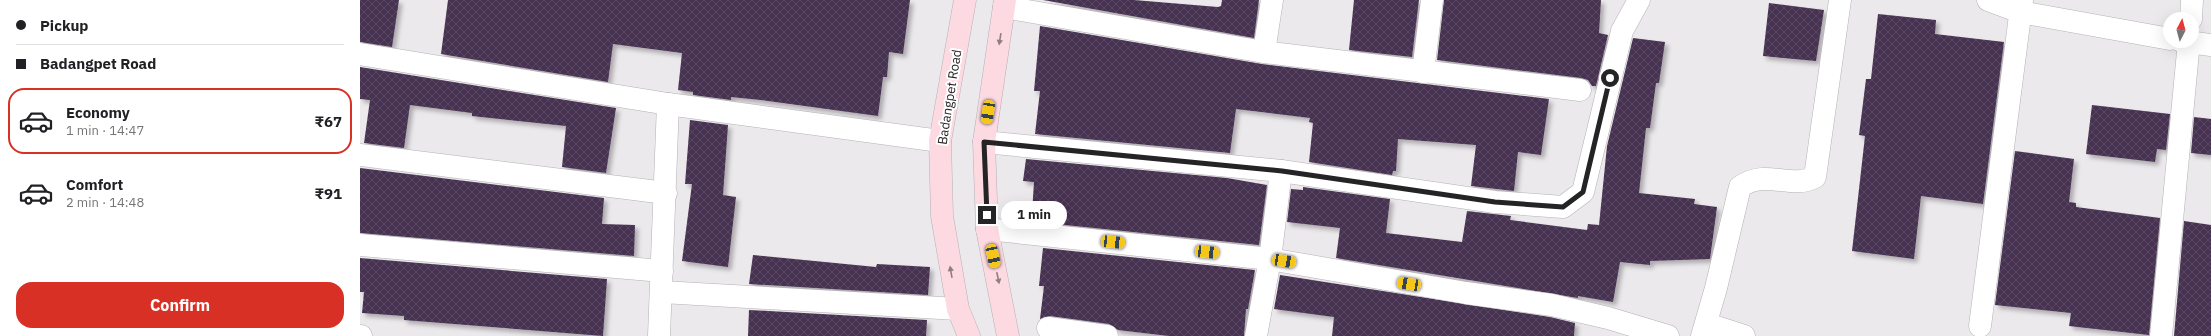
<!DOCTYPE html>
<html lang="en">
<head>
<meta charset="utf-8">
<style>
	:root { --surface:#fff; --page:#f2f2f2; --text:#202124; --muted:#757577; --line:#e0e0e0; --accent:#d93025 }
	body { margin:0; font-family:"IBM Plex Sans",sans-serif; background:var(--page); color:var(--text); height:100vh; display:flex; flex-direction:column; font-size:15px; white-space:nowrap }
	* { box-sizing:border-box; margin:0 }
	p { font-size:13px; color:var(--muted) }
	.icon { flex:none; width:22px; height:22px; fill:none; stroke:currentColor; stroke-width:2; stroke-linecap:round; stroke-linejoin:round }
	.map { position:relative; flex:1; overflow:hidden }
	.panel { display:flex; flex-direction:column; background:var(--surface); width:360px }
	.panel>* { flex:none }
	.hud { display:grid; align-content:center; height:88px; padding:0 16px; background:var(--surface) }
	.needle { width:26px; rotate:6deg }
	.buttons { position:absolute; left:1803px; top:12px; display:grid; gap:8px }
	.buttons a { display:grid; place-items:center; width:36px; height:36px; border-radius:50%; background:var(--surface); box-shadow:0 4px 16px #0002; font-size:20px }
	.end { position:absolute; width:18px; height:18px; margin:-9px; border:5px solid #242325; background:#fff; box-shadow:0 0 0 2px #fff }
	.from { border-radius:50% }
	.bubble { position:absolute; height:28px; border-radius:14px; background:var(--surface); box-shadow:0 4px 16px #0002; font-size:13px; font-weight:700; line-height:28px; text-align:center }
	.car { position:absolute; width:12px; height:24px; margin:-12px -6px; border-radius:5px; box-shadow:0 0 3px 1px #0007; background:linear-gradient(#f5c518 24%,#345 0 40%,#f5c518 0 76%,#345 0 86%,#f5c518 0) }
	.hud b { display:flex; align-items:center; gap:14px; height:38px; font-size:15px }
	.hud b+b { border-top:1px solid var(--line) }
	.hud i { width:10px; height:10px; background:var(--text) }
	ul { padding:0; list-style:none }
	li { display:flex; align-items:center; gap:12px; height:66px; margin:0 8px 6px; padding:0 8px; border:2px solid transparent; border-radius:16px }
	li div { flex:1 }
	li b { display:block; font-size:15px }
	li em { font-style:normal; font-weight:700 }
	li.on { border-color:var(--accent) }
	li>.icon { width:36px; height:36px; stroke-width:1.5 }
	.cta { display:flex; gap:8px; margin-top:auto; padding:8px 16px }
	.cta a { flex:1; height:46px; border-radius:16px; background:var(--accent); color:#fff; font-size:16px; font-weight:700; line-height:46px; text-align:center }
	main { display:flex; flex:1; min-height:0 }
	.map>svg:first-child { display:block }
	.building { fill:url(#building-cross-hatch); filter:url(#shadow) }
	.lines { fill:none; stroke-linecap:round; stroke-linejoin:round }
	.street-casing { stroke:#b4b1b5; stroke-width:23 }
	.secondary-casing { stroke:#b4b1b5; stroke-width:23 }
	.street { stroke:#fff; stroke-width:22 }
	.secondary { stroke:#fddae1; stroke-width:22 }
	.oneway { fill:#907e83 }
	.route { stroke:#242325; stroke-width:5 }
	.labels { text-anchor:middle; stroke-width:4; stroke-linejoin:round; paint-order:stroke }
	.street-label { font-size:13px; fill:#242325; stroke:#fff }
</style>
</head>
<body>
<main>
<section class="panel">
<div class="hud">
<b><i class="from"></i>Pickup</b>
<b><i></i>Badangpet Road</b>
</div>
<ul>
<li class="on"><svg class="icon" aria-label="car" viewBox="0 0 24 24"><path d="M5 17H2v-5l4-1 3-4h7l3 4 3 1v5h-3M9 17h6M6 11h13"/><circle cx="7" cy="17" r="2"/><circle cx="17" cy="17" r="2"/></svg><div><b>Economy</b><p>1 min · 14:47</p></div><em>₹67</em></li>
<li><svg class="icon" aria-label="car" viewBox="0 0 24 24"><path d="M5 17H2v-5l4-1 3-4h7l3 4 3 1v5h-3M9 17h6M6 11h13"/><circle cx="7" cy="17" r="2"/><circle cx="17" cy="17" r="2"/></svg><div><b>Comfort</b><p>2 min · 14:48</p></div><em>₹91</em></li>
</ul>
<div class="cta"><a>Confirm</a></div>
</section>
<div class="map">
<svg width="1851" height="336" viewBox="0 0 1851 336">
	<defs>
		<pattern id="building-cross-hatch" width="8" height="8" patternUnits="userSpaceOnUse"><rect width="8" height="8" fill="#473251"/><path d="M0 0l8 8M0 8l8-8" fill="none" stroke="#594761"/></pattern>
		<filter id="shadow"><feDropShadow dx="3.5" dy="3.5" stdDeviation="2" flood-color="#0004"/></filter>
	</defs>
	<rect width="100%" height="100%" fill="#ece9ed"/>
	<g class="building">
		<polygon points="0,0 39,0 32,47 0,42"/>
		<polygon points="88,0 550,0 543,54 529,52 527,77 523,77 518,116 401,100 371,97 371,100 333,95 333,92 318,90 322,53 253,44 248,82 81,54"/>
		<polygon points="683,0 774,0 858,7 861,6 862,0 899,0 894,38"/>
		<polygon points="994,0 1059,0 1052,57 989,50"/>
		<polygon points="1084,0 1241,0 1239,33 1248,35 1236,86 1232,86 1228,80 1221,78 1077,60"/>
		<polygon points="1409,3 1464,10 1456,61 1403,56"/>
		<polygon points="1518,14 1576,20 1575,34 1644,42 1623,204 1561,196 1554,259 1492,251 1505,136 1499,135 1506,79 1511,79"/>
		<polygon points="680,26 902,64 1189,99 1181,155 1158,152 1154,191 1111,186 1116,145 1038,139 1036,171 1033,171 1032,175 949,162 953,123 949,122 950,118 876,109 870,153 675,134 680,91 674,91"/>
		<polygon points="1273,38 1305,42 1299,83 1296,83 1290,128 1286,128 1279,193 1335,199 1334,204 1357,207 1350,259 1290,261 1290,265 1260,262 1253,302 1218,296 1218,298 976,258 980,228 927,222 931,189 943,190 943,187 1030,199 1026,233 1102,242 1107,211 1151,216 1150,220 1227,230 1228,224 1239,225 1247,146"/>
		<polygon points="0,67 256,108 246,173 202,167 206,126 112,116 112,113 50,105 44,148 4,143 10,100 0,99"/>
		<polygon points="1732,105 1810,114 1806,150 1797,149 1795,162 1726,154"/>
		<polygon points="1834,117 1851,119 1851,155 1831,153"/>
		<polygon points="330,120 368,125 363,195 376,197 368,267 322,261 332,184 325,184"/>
		<polygon points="1655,151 1714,159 1709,202 1716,203 1716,207 1800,218 1789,335 1709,326 1711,313 1635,305"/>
		<polygon points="666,159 867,178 907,185 899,245 686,223 687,214 672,213 674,182 663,181"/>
		<polygon points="0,168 244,198 242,224 275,225 274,256 0,233"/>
		<polygon points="1824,221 1851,225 1851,336 1814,336"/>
		<polygon points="683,248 895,270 888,309 886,309 884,336 809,336 758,330 749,324 690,316 680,319 684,286 679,286"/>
		<polygon points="393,255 516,267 517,264 570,267 568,295 389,284"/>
		<polygon points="0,258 247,279 243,336 44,320 44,316 2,313 4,292 0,292"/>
		<polygon points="920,275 1190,317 1215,323 1214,336 972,336 974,317 914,309"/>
		<polygon points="389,310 567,320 566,336 388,336"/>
	</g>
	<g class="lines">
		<defs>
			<g id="street">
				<polyline points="1628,0 1660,12 1810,39"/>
				<polyline points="644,7 904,52 1220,90"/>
				<polyline points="1831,19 1832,0"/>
				<polyline points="1821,41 1851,45"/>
				<polyline points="904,52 912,0"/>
				<polyline points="0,54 308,104 580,141"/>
				<polyline points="1063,72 1072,0"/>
				<polyline points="624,142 921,171 1135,202 1203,207 1223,192 1262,31 1279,0"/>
				<polyline points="0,155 306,193"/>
				<polyline points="627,229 910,259 1106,293 1192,305 1248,318 1308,336"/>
				<polyline points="0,245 302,271"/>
				<polyline points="302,292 598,309"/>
				<polyline points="1347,324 1384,336"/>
				<polyline points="1620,326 1662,0"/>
				<polyline points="688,328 747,336"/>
				<polyline points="0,336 1,336"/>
				<polyline points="299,336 308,104"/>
				<polyline points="896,336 910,259 921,171"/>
				<path d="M1342 336 1356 288 1380 187C1406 168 1431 190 1455 177L1480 0"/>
				<polyline points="1801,336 1829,41"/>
			</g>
			<g id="secondary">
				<polyline points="605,0 580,141 582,216 598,309 609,336"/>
				<polyline points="645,0 624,142 627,229 648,336"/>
			</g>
		</defs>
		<use href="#street" class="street-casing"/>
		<use href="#secondary" class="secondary-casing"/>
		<use href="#street" class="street"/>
		<use href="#secondary" class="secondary"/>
	</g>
	<defs><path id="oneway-solid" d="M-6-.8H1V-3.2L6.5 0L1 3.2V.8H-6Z"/></defs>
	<g class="oneway">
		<use href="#oneway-solid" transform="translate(640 39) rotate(99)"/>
		<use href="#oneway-solid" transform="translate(591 272) rotate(-100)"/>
		<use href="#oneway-solid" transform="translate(638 278) rotate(78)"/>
	</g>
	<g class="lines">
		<polyline class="route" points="627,215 624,142 922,171 1135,202 1203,207 1223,192 1250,78"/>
	</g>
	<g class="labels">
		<g class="street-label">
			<text transform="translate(589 97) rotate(-81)" y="5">Badangpet Road</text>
		</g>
	</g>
</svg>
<div class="buttons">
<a><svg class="needle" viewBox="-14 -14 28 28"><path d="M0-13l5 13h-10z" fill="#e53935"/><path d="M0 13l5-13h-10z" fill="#757577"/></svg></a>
</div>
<i class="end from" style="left:1250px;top:78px"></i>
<i class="end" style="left:627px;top:215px"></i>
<div class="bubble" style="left:641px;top:201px;width:66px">1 min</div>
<i class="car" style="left:628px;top:112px;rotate:189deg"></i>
<i class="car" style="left:753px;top:242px;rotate:96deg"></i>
<i class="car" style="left:847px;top:252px;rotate:96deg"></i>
<i class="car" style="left:633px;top:256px;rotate:168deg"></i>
<i class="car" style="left:924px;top:261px;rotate:100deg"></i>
<i class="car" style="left:1049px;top:284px;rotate:280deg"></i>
</div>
</main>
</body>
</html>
